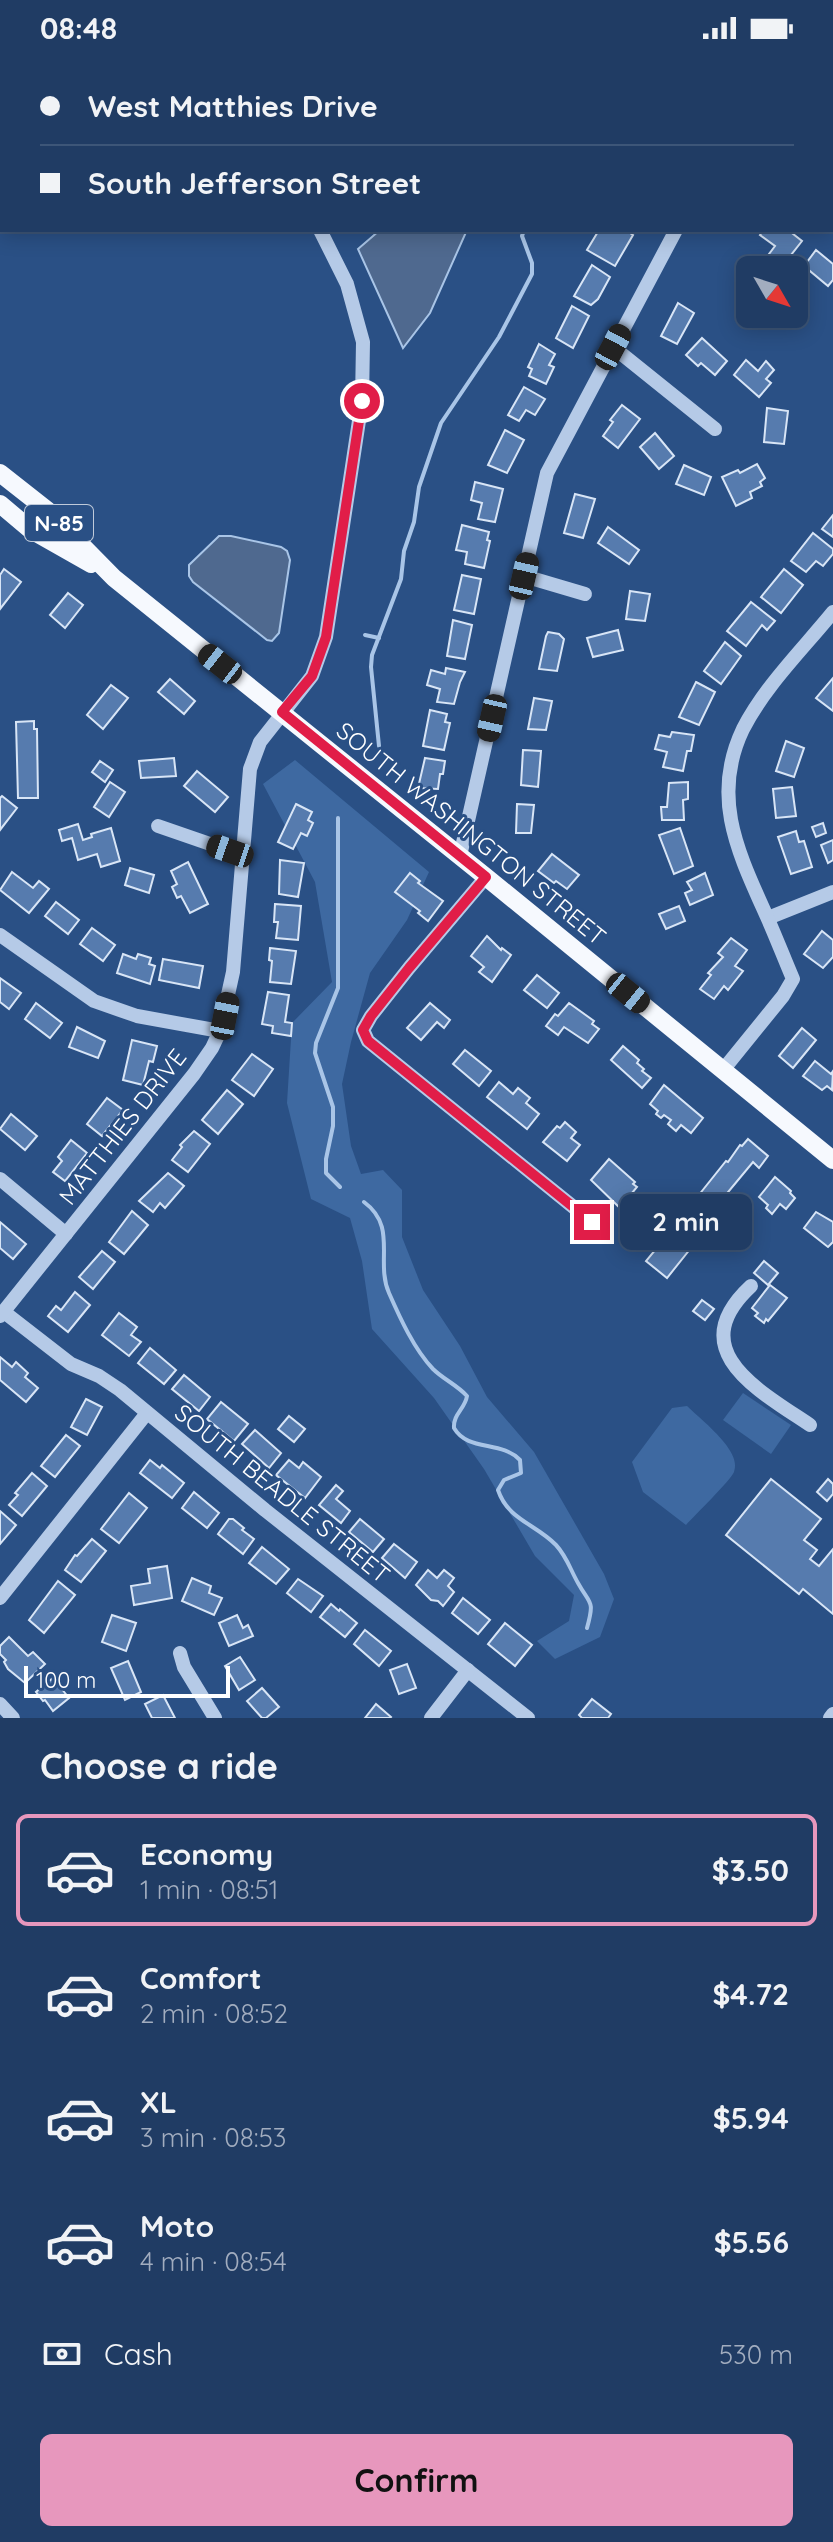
<!DOCTYPE html>
<html lang="en">
<head>
<meta charset="utf-8">
<style>
	:root { --surface:#203c64; --page:#2d476d; --text:#f1f3f6; --muted:#a2adbf; --line:#3d5678; --accent:#e797bd }
	body { margin:0; font-family:Quicksand,sans-serif; background:var(--page); color:var(--text); height:100vh; display:flex; flex-direction:column; font-size:30px; white-space:nowrap }
	* { box-sizing:border-box; margin:0 }
	p { font-size:26px; color:var(--muted) }
	.icon { flex:none; width:44px; height:44px; fill:none; stroke:currentColor; stroke-width:2; stroke-linecap:round; stroke-linejoin:round }
	.map { position:relative; height:1662px; overflow:hidden }
	.details { display:flex; flex-direction:column; background:var(--surface); flex:1 }
	.details>* { flex:none }
	.guide { position:absolute; left:0px; top:0px; width:834px; height:176px; box-shadow:0 4px 20px #0003,0 0 0 2px var(--line); display:grid; align-content:center; height:176px; padding:0 40px; background:var(--surface) }
	.needle { width:52px; rotate:129deg }
	.fabs { position:absolute; left:736px; top:200px; display:grid; gap:16px }
	.fabs a { display:grid; place-items:center; width:72px; height:72px; border-radius:12px; background:var(--surface); box-shadow:0 4px 20px #0003,0 0 0 2px var(--line); font-size:40px }
	.scale { position:absolute; left:24px; bottom:20px; width:206px; box-sizing:border-box; padding-left:8px; border:4px solid #fff; border-top:0; font-size:22px; line-height:28px; white-space:nowrap; color:#fff; -webkit-text-stroke:6px #2a5085; paint-order:stroke }
	.end { position:absolute; width:36px; height:36px; margin:-18px; border:10px solid #e11d48; background:#fff; box-shadow:0 0 0 4px #fff }
	.from { border-radius:50% }
	.bubble { position:absolute; height:56px; border-radius:12px; background:var(--surface); box-shadow:0 4px 20px #0003,0 0 0 2px var(--line); font-size:26px; font-weight:700; line-height:56px; text-align:center }
	.car { position:absolute; width:24px; height:48px; margin:-24px -12px; border-radius:10px; box-shadow:0 0 6px 2px #0007; background:linear-gradient(#222 24%,#8ab4d8 0 40%,#222 0 76%,#8ab4d8 0 86%,#222 0) }
	.guide b { display:flex; align-items:center; gap:28px; height:76px; font-size:30px }
	.guide b+b { border-top:2px solid var(--line) }
	.guide i { width:20px; height:20px; background:var(--text) }
	ul { padding:0; list-style:none }
	li { display:flex; align-items:center; gap:24px; height:112px; margin:0 16px 12px; padding:0 24px; border:4px solid transparent; border-radius:12px }
	li div { flex:1 }
	li b { display:block; font-size:30px }
	li em { font-style:normal; font-weight:700 }
	li.selected { border-color:var(--accent) }
	li>.icon { width:72px; height:72px; stroke-width:1.5 }
	h2 { padding:0 40px; font-size:36px; line-height:96px }
	.pay { display:flex; align-items:center; gap:20px; height:88px; padding:0 40px; font-size:30px }
	.pay p { margin-inline-start:auto }
	.cta { display:flex; gap:16px; margin-top:auto; padding:16px 40px }
	.cta a { flex:1; height:92px; border-radius:12px; background:var(--accent); color:#111; font-size:32px; font-weight:700; line-height:92px; text-align:center }
	.status { display:flex; justify-content:space-between; align-items:center; height:56px; padding:0 40px; background:var(--surface); direction:ltr }
	.status svg { height:22px; fill:currentColor }
	.map>svg:first-child { display:block }
	.green { fill:#3e69a1 }
	.water { fill:#4f698f; stroke:#a9c5e7; stroke-width:2 }
	.lines { fill:none; stroke-linecap:round; stroke-linejoin:round }
	.stream { stroke:#a9c5e7; stroke-width:4 }
	.building { fill:#567bae; stroke:#d8e5f6; stroke-width:2 }
	.minor { stroke:#b5cae7; stroke-width:14 }
	.major { stroke:#f6f9fe; stroke-width:18 }
	.route { stroke:#e11d48; stroke-width:10 }
	.labels { text-anchor:middle; stroke-width:6; stroke-linejoin:round; paint-order:stroke }
	.shield { fill:#2a5085; stroke:#bfcada; stroke-width:2 }
	.shield-label { font-size:22px; font-weight:bold; fill:#fff }
	.street-label { font-size:24px; fill:#fff; stroke:#2a5085 }
</style>
</head>
<body>
<div class="status"><b>08:48</b><svg viewBox="0 0 49 12"><path d="M0 12V9h3v3zM5 12V6h3v6zM10 12V3h3v9zM15 12V0h3v12zM26 1h20v11H26zM47 4h2v5h-2z"/></svg></div>
<div class="map">
<svg width="833" height="1662" viewBox="0 0 833 1662">
	<rect width="100%" height="100%" fill="#2a5085"/>
	<g class="green">
		<polygon points="295,704 429,816 407,864 370,917 351,986 342,1028 351,1090 361,1118 383,1114 402,1134 402,1181 423,1234 460,1290 487,1341 534,1396 604,1518 614,1543 600,1581 555,1603 537,1585 569,1565 574,1539 535,1500 484,1413 434,1342 372,1273 362,1205 350,1162 311,1143 287,1047 292,967 332,926 315,826 263,728"/>
		<polygon points="743,1337 791,1369 771,1398 723,1364"/>
		<path d="M687 1350C701 1364 743 1395 734 1416 730 1425 695 1459 686 1469L643 1436 632 1406 672 1352Z"/>
	</g>
	<g class="water">
		<polygon points="380,174 467,174 430,257 403,292 358,193"/>
		<polygon points="219,480 231,480 281,491 287,495 290,504 279,577 272,585 267,584 193,526 189,520 189,509"/>
	</g>
	<g class="lines">
		<g class="stream">
			<polyline points="616,2 617,0"/>
			<polyline points="365,579 379,582"/>
			<polyline points="379,690 371,611 372,599 401,523 404,495 414,466 419,431 441,367 499,281 532,218 532,207 522,180 524,174"/>
			<polyline points="338,762 338,932 316,987 315,997 333,1051 333,1070 326,1103 326,1117 340,1131"/>
			<path d="M364 1146C398 1171 375 1205 389 1237 400 1262 414 1293 433 1313 443 1323 457 1329 467 1340 465 1353 453 1358 454 1372 468 1396 501 1384 520 1404L521 1417 504 1424 498 1434C508 1464 536 1468 556 1489 567 1501 570 1513 578 1527 590 1549 595 1543 587 1572"/>
		</g>
	</g>
	<g class="building">
		<polygon points="599,174 625,174 633,179 615,210 587,194"/>
		<polygon points="764,174 788,174 802,185 780,213 766,202 775,190 760,179"/>
		<polygon points="816,194 833,208 833,224 828,230 804,210"/>
		<polygon points="592,209 610,221 598,243 591,249 574,240"/>
		<polygon points="678,247 694,257 677,288 661,280"/>
		<polygon points="572,250 589,260 573,292 556,282"/>
		<polygon points="702,282 727,305 715,319 701,307 698,310 686,299"/>
		<polygon points="539,288 555,298 549,309 554,311 546,328 529,320 532,313 528,311"/>
		<polygon points="746,304 758,315 766,305 774,314 766,323 771,327 759,341 734,319"/>
		<polygon points="524,331 545,343 535,359 526,354 519,365 508,359"/>
		<polygon points="622,349 640,363 618,392 603,380 613,366 610,364"/>
		<polygon points="767,352 788,355 784,388 764,386"/>
		<polygon points="505,374 524,384 507,417 488,409"/>
		<polygon points="655,377 674,400 659,413 640,391"/>
		<polygon points="757,408 765,422 760,426 762,430 750,436 752,442 736,450 722,421 738,414 740,417"/>
		<polygon points="684,409 711,421 704,439 676,428"/>
		<polygon points="475,426 503,433 495,466 478,463 482,447 471,444"/>
		<polygon points="575,438 595,443 583,482 564,477"/>
		<polygon points="833,459 833,481 822,473"/>
		<polygon points="462,469 489,476 487,484 490,485 484,512 465,508 467,496 456,494"/>
		<polygon points="608,471 639,494 629,508 598,487"/>
		<polygon points="813,477 833,493 833,498 823,510 816,505 806,516 791,505"/>
		<polygon points="4,513 21,526 0,553 0,519"/>
		<polygon points="784,513 803,529 781,557 761,541"/>
		<polygon points="462,519 481,523 474,558 454,554"/>
		<polygon points="630,535 650,538 645,565 626,563"/>
		<polygon points="68,537 83,549 65,572 50,559"/>
		<polygon points="751,546 775,565 767,574 762,569 746,590 727,575"/>
		<polygon points="453,564 472,569 465,603 447,600"/>
		<polygon points="618,574 623,594 593,601 587,582"/>
		<polygon points="548,576 559,578 564,583 557,615 539,613 546,580"/>
		<polygon points="725,586 741,600 721,628 704,615"/>
		<polygon points="446,612 465,616 460,626 454,648 437,646 440,633 427,629 431,614 445,618"/>
		<polygon points="833,622 833,655 816,642"/>
		<polygon points="170,623 195,645 184,658 158,636"/>
		<polygon points="696,626 715,636 699,669 679,661"/>
		<polygon points="111,629 128,642 103,673 87,659"/>
		<polygon points="534,642 552,645 546,674 528,673"/>
		<polygon points="430,654 447,658 445,666 450,667 444,694 423,690"/>
		<polygon points="34,665 34,673 37,673 38,742 18,742 16,666"/>
		<polygon points="672,676 694,679 691,695 687,695 683,715 663,711 667,696 655,693 659,679 670,681"/>
		<polygon points="786,685 804,692 794,721 776,715"/>
		<polygon points="523,694 541,695 538,731 521,729"/>
		<polygon points="174,702 176,720 141,722 139,705"/>
		<polygon points="425,702 445,705 443,718 440,718 438,733 418,732"/>
		<polygon points="100,705 113,714 105,726 92,716"/>
		<polygon points="197,715 228,741 215,756 184,730"/>
		<polygon points="110,726 125,736 109,761 94,751"/>
		<polygon points="688,726 688,743 683,744 684,764 662,764 661,751 667,751 669,727"/>
		<polygon points="792,731 796,760 776,762 773,733"/>
		<polygon points="2,740 17,752 0,774 0,742"/>
		<polygon points="296,748 312,756 308,764 313,767 307,780 301,777 293,793 278,786"/>
		<polygon points="517,748 534,749 531,777 516,777"/>
		<polygon points="823,767 826,777 816,781 812,771"/>
		<polygon points="78,768 83,784 92,781 91,778 111,772 120,805 101,811 97,798 78,804 72,782 62,785 59,774"/>
		<polygon points="680,772 693,810 674,818 659,779"/>
		<polygon points="796,775 799,786 804,785 812,811 791,818 778,781"/>
		<polygon points="833,784 833,804 828,807 821,789"/>
		<polygon points="552,798 579,819 567,833 556,825 554,827 538,815"/>
		<polygon points="280,804 304,807 298,841 279,838"/>
		<polygon points="188,806 208,848 190,857 181,840 177,842 172,831 177,828 171,815"/>
		<polygon points="130,812 154,819 149,837 125,829"/>
		<polygon points="12,816 33,832 39,825 49,833 29,857 0,834"/>
		<polygon points="410,817 420,825 418,827 443,845 428,865 418,857 420,855 395,836"/>
		<polygon points="705,817 713,839 690,849 685,837 692,834 687,826"/>
		<polygon points="56,846 79,864 68,878 45,860"/>
		<polygon points="275,848 301,850 298,884 276,882 278,866 274,866"/>
		<polygon points="679,850 685,865 666,873 659,858"/>
		<polygon points="92,872 115,889 103,905 80,888"/>
		<polygon points="822,875 833,884 833,901 823,912 804,898"/>
		<polygon points="487,880 501,894 502,892 511,899 492,926 479,916 484,911 471,900"/>
		<polygon points="731,882 747,894 735,910 743,915 728,934 724,930 714,943 700,933 711,919 708,917 723,901 718,897"/>
		<polygon points="270,892 296,895 291,928 270,926 272,905 269,904"/>
		<polygon points="123,898 136,903 138,898 151,902 149,908 155,910 150,928 117,917"/>
		<polygon points="163,903 203,910 199,932 159,924"/>
		<polygon points="537,919 559,937 547,952 524,934"/>
		<polygon points="0,922 21,937 9,953 0,946"/>
		<polygon points="268,936 289,939 285,966 292,967 291,980 272,977 273,970 262,968"/>
		<polygon points="36,947 62,967 50,982 25,963"/>
		<polygon points="430,947 450,964 444,972 437,966 421,984 407,972"/>
		<polygon points="569,947 594,965 592,968 599,973 588,987 564,971 558,979 546,970 555,958 558,960"/>
		<polygon points="77,971 105,985 98,1002 69,991"/>
		<polygon points="802,972 816,984 793,1012 779,1000"/>
		<polygon points="132,984 157,990 153,1006 149,1005 143,1029 123,1024"/>
		<polygon points="623,990 639,1004 637,1007 644,1013 642,1015 651,1022 642,1032 611,1004"/>
		<polygon points="465,994 491,1015 479,1030 453,1008"/>
		<polygon points="252,998 273,1013 254,1040 232,1024"/>
		<polygon points="815,1005 831,1018 833,1015 832,1034 827,1030 822,1034 803,1020"/>
		<polygon points="499,1026 513,1038 518,1032 530,1042 526,1047 539,1058 527,1073 487,1041"/>
		<polygon points="664,1029 703,1062 691,1077 681,1069 676,1075 668,1068 671,1064 664,1059 661,1062 656,1058 658,1055 650,1048"/>
		<polygon points="227,1034 243,1048 218,1078 202,1064"/>
		<polygon points="107,1042 123,1054 102,1080 87,1068"/>
		<polygon points="11,1058 37,1080 25,1094 0,1073"/>
		<polygon points="565,1066 576,1076 571,1082 580,1089 567,1105 543,1086 557,1070 560,1072"/>
		<polygon points="194,1075 210,1088 188,1116 172,1104 182,1091 180,1089"/>
		<polygon points="748,1083 768,1100 759,1112 753,1106 714,1153 698,1140 726,1105 728,1106 740,1089 742,1090"/>
		<polygon points="71,1084 87,1097 65,1125 53,1116 62,1105 58,1101"/>
		<polygon points="609,1103 635,1126 633,1128 637,1131 632,1137 635,1140 622,1154 591,1124"/>
		<polygon points="168,1117 184,1130 165,1152 160,1147 153,1156 139,1145"/>
		<polygon points="775,1121 791,1135 790,1137 795,1142 786,1153 780,1148 772,1158 766,1152 768,1149 759,1141"/>
		<polygon points="132,1155 148,1169 124,1198 109,1186"/>
		<polygon points="816,1156 833,1166 833,1186 828,1191 804,1172"/>
		<polygon points="0,1166 26,1188 13,1203 0,1192"/>
		<polygon points="675,1170 695,1187 667,1222 646,1205"/>
		<polygon points="102,1195 115,1206 93,1233 79,1221"/>
		<polygon points="764,1205 778,1217 768,1229 754,1217"/>
		<polygon points="770,1229 787,1242 768,1265 766,1263 764,1267 755,1260 758,1257 752,1252"/>
		<polygon points="75,1236 90,1249 68,1276 48,1260 56,1250 61,1254"/>
		<polygon points="702,1244 714,1253 705,1264 693,1255"/>
		<polygon points="119,1257 137,1271 131,1279 141,1286 129,1300 102,1279"/>
		<polygon points="150,1292 176,1314 164,1328 138,1307"/>
		<polygon points="0,1301 12,1311 16,1306 28,1317 25,1321 38,1332 26,1346 0,1324"/>
		<polygon points="184,1319 210,1341 199,1355 172,1333"/>
		<polygon points="86,1343 102,1351 87,1379 71,1371"/>
		<polygon points="221,1346 248,1368 234,1385 207,1363"/>
		<polygon points="289,1360 305,1373 294,1386 278,1373"/>
		<polygon points="255,1374 281,1397 269,1412 242,1388"/>
		<polygon points="66,1379 80,1390 55,1421 41,1410"/>
		<polygon points="150,1404 160,1412 162,1409 184,1427 172,1442 140,1417"/>
		<polygon points="289,1404 299,1412 303,1406 321,1421 305,1442 276,1419"/>
		<polygon points="32,1417 47,1430 22,1460 9,1449 18,1439 15,1437"/>
		<polygon points="771,1423 821,1463 804,1484 817,1494 810,1503 819,1510 833,1493 833,1558 803,1533 799,1538 726,1479"/>
		<polygon points="828,1423 833,1428 833,1438 827,1445 817,1436"/>
		<polygon points="336,1429 343,1435 336,1443 350,1455 341,1467 319,1449"/>
		<polygon points="194,1436 219,1457 207,1472 182,1452"/>
		<polygon points="129,1437 147,1452 119,1487 101,1473"/>
		<polygon points="0,1455 16,1469 0,1488"/>
		<polygon points="229,1463 233,1463 244,1472 242,1474 254,1483 243,1498 218,1478"/>
		<polygon points="360,1463 384,1483 373,1496 349,1476"/>
		<polygon points="92,1483 106,1495 81,1526 65,1514 75,1499 77,1500"/>
		<polygon points="394,1488 417,1506 405,1522 382,1502"/>
		<polygon points="262,1491 289,1513 276,1528 249,1507"/>
		<polygon points="167,1510 172,1542 134,1549 131,1530 150,1527 148,1513"/>
		<polygon points="428,1514 437,1522 444,1514 454,1522 448,1530 454,1536 443,1550 438,1545 431,1544 416,1529"/>
		<polygon points="192,1522 211,1530 209,1537 222,1542 214,1559 182,1545"/>
		<polygon points="298,1523 323,1540 311,1556 287,1537"/>
		<polygon points="58,1525 75,1539 44,1577 29,1564"/>
		<polygon points="463,1542 490,1564 478,1578 452,1557"/>
		<polygon points="331,1548 339,1555 340,1553 357,1567 345,1581 320,1561"/>
		<polygon points="112,1559 136,1567 126,1595 102,1586"/>
		<polygon points="237,1559 243,1572 248,1569 253,1580 229,1590 219,1567"/>
		<polygon points="505,1567 532,1589 515,1610 488,1588"/>
		<polygon points="365,1574 391,1595 379,1610 354,1588"/>
		<polygon points="9,1581 28,1600 33,1596 45,1608 25,1627 8,1613 4,1606 6,1604 0,1598 0,1590"/>
		<polygon points="240,1601 255,1624 239,1634 225,1610"/>
		<polygon points="128,1605 141,1636 125,1644 111,1612"/>
		<polygon points="407,1608 416,1632 399,1638 390,1614"/>
		<polygon points="53,1622 69,1642 53,1655 45,1644 43,1645 36,1636"/>
		<polygon points="262,1632 279,1651 266,1662 262,1662 247,1645"/>
		<polygon points="163,1639 175,1662 152,1662 145,1648"/>
		<polygon points="592,1643 611,1658 608,1662 582,1662 579,1659"/>
		<polygon points="376,1648 391,1661 390,1662 365,1662"/>
	</g>
	<g class="lines">
		<g class="minor">
			<polyline points="122,0 125,2"/>
			<polyline points="53,2 54,0"/>
			<polyline points="449,2 449,0"/>
			<polyline points="769,2 770,0"/>
			<polyline points="0,52 2,50"/>
			<polyline points="0,78 2,75"/>
			<polyline points="832,164 833,165"/>
			<polyline points="613,291 715,373"/>
			<polyline points="524,520 585,538"/>
			<polyline points="158,770 242,799"/>
			<polyline points="460,800 547,417 676,174"/>
			<polyline points="486,821 409,912 371,960 363,974 368,985 592,1166"/>
			<polyline points="768,862 833,836"/>
			<polyline points="0,879 94,945 137,960 220,975"/>
			<path d="M723 1014 783 940 793 923C784 902 776 881 767 861 739 798 710 742 743 673 765 630 803 593 833 556"/>
			<polyline points="0,1123 66,1178"/>
			<path d="M751 1230C682 1294 758 1334 810 1369"/>
			<polyline points="4,1256 71,1308 99,1320 120,1334 265,1454 528,1662"/>
			<polyline points="0,1260 194,1018 212,992 220,975 233,916 250,713 260,686 312,620 326,581 362,345 363,286 347,228 320,174"/>
			<polyline points="0,1542 147,1357"/>
			<polyline points="180,1597 184,1611 215,1662"/>
			<polyline points="0,1648 13,1662"/>
			<polyline points="431,1662 468,1614"/>
			<polyline points="830,1662 833,1658"/>
		</g>
		<g class="major">
			<polyline points="0,417 47,454 114,522 486,821 833,1104"/>
			<polyline points="0,448 31,474 91,508"/>
		</g>
	</g>
	<g class="lines">
		<polyline class="route" points="362,345 326,581 312,620 282,656 486,821 409,912 371,960 363,974 368,985 592,1166"/>
	</g>
	<g class="labels">
		<rect class="shield" x="25" y="449" width="68" height="36" rx="6"/>
		<g class="shield-label">
			<text x="59" y="475">N-85</text>
		</g>
		<g class="street-label">
			<text transform="translate(471 778) rotate(39)" y="8">SOUTH WASHINGTON STREET</text>
			<text transform="translate(123 1071) rotate(-52)" y="8">MATTHIES DRIVE</text>
			<text transform="translate(282 1438) rotate(39)" y="8">SOUTH BEADLE STREET</text>
		</g>
	</g>
</svg>
<div class="fabs">
<a><svg class="needle" viewBox="-14 -14 28 28"><path d="M0-13l5 13h-10z" fill="#e53935"/><path d="M0 13l5-13h-10z" fill="#a2adbf"/></svg></a>
</div>
<div class="scale">100 m</div>
<i class="end from" style="left:362px;top:345px"></i>
<i class="end" style="left:592px;top:1166px"></i>
<div class="bubble" style="left:620px;top:1138px;width:132px">2 min</div>
<i class="car" style="left:613px;top:291px;rotate:28deg"></i>
<i class="car" style="left:524px;top:520px;rotate:13deg"></i>
<i class="car" style="left:220px;top:608px;rotate:308deg"></i>
<i class="car" style="left:492px;top:662px;rotate:193deg"></i>
<i class="car" style="left:230px;top:795px;rotate:289deg"></i>
<i class="car" style="left:628px;top:937px;rotate:129deg"></i>
<i class="car" style="left:225px;top:960px;rotate:11deg"></i>
<div class="guide">
<b><i class="from"></i>West Matthies Drive</b>
<b><i></i>South Jefferson Street</b>
</div>
</div>
<section class="details">
<h2>Choose a ride</h2>
<ul>
<li class="selected"><svg class="icon" aria-label="car" viewBox="0 0 24 24"><path d="M5 17H2v-5l4-1 3-4h7l3 4 3 1v5h-3M9 17h6M6 11h13"/><circle cx="7" cy="17" r="2"/><circle cx="17" cy="17" r="2"/></svg><div><b>Economy</b><p>1 min · 08:51</p></div><em>$3.50</em></li>
<li><svg class="icon" aria-label="car" viewBox="0 0 24 24"><path d="M5 17H2v-5l4-1 3-4h7l3 4 3 1v5h-3M9 17h6M6 11h13"/><circle cx="7" cy="17" r="2"/><circle cx="17" cy="17" r="2"/></svg><div><b>Comfort</b><p>2 min · 08:52</p></div><em>$4.72</em></li>
<li><svg class="icon" aria-label="car" viewBox="0 0 24 24"><path d="M5 17H2v-5l4-1 3-4h7l3 4 3 1v5h-3M9 17h6M6 11h13"/><circle cx="7" cy="17" r="2"/><circle cx="17" cy="17" r="2"/></svg><div><b>XL</b><p>3 min · 08:53</p></div><em>$5.94</em></li>
<li><svg class="icon" aria-label="car" viewBox="0 0 24 24"><path d="M5 17H2v-5l4-1 3-4h7l3 4 3 1v5h-3M9 17h6M6 11h13"/><circle cx="7" cy="17" r="2"/><circle cx="17" cy="17" r="2"/></svg><div><b>Moto</b><p>4 min · 08:54</p></div><em>$5.56</em></li>
</ul>
<div class="pay"><svg class="icon" aria-label="cash" viewBox="0 0 24 24"><path d="M3 7h18v10H3z"/><circle cx="12" cy="12" r="2"/></svg>Cash<p>530 m</p></div>
<div class="cta"><a>Confirm</a></div>
</section>
</body>
</html>
